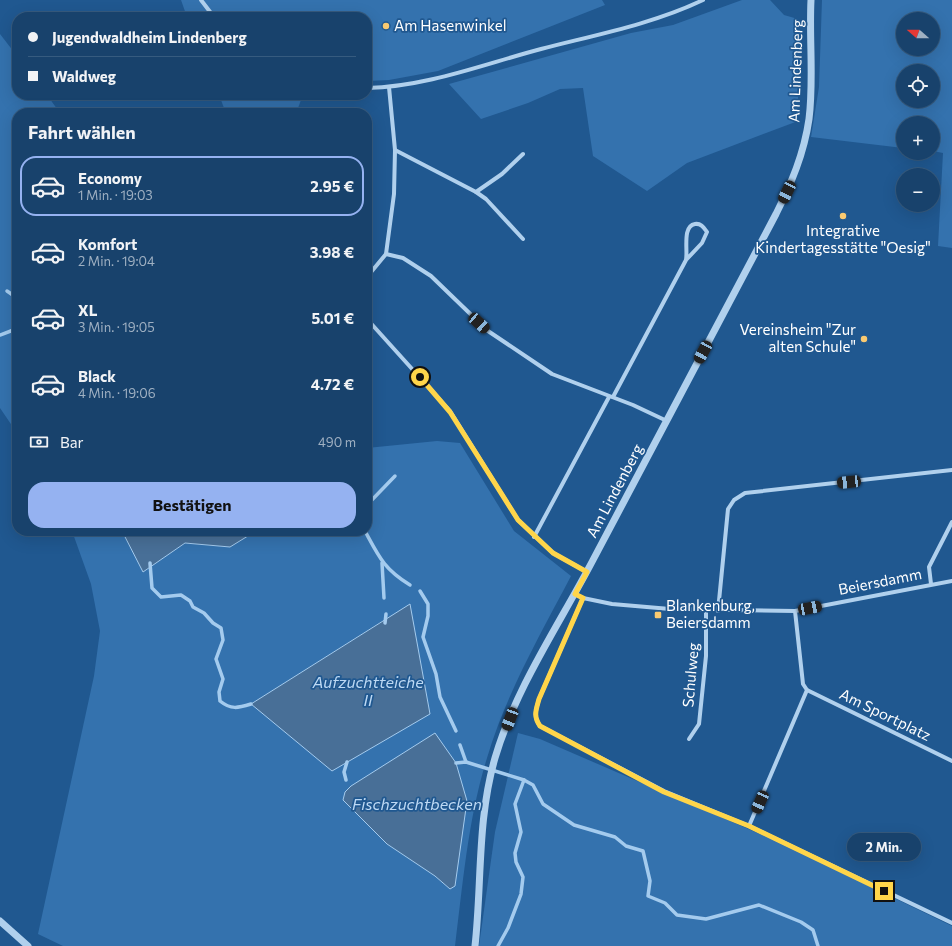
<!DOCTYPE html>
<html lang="de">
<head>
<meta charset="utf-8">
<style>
	:root { --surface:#18426c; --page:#254d74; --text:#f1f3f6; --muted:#9fb0c2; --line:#365b7f; --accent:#95b2f1 }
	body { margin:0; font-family:Commissioner,sans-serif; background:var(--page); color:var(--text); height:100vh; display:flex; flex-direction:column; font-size:15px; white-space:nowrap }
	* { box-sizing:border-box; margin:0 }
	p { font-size:13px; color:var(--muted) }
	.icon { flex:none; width:22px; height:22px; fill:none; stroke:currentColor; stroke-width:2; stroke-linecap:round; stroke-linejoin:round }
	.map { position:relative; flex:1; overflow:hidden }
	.panel { position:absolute; left:12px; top:108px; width:360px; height:428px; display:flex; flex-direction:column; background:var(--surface); border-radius:16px; box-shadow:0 4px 16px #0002,0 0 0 1px var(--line) }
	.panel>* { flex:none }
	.top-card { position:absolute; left:12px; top:12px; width:360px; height:88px; border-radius:16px; box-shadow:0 4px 16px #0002,0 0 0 1px var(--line); display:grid; align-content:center; height:88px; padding:0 16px; background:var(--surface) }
	.needle { width:26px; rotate:290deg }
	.tools { position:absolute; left:896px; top:12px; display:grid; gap:8px }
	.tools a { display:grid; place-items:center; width:44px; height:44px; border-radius:50%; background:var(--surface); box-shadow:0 4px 16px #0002,0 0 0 1px var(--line); font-size:20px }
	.end { position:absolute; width:18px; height:18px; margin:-9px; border:5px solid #ffd54a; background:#111; box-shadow:0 0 0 2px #111 }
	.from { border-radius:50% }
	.bubble { position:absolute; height:28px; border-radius:14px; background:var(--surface); box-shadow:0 4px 16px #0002,0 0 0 1px var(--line); font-size:13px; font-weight:700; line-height:28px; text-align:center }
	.car { position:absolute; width:12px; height:24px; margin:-12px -6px; border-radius:5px; box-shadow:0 0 3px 1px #0007; background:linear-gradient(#222 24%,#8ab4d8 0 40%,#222 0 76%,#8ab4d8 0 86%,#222 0) }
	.top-card b { display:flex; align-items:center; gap:14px; height:38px; font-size:15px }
	.top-card b+b { border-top:1px solid var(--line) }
	.top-card i { width:10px; height:10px; background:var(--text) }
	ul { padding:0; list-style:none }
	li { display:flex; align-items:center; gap:12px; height:60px; margin:0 8px 6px; padding:0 8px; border:2px solid transparent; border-radius:16px }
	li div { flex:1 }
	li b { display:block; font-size:15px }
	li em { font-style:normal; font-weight:700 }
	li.current { border-color:var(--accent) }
	li>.icon { width:36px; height:36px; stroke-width:1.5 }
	h2 { padding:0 16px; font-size:18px; line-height:48px }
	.pay { display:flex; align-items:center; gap:10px; height:44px; padding:0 16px; font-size:15px }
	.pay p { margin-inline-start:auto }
	.button { display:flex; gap:8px; margin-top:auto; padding:8px 16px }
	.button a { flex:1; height:46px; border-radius:16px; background:var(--accent); color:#111; font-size:16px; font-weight:700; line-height:46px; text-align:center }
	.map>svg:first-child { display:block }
	.green { fill:#3472ae; fill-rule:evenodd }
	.water { fill:#486f97; stroke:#a4cbee }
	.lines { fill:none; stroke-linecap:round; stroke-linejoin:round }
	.stream { stroke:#a4cbee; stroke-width:3.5 }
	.minor { stroke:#b0d0ed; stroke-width:4 }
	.tertiary { stroke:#b0d0ed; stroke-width:7 }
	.route { stroke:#ffd54a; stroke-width:5 }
	.poi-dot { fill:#faca71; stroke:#205890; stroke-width:1.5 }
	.labels { text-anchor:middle; stroke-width:3.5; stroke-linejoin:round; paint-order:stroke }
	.poi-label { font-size:15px; fill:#fff; stroke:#205890; text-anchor:start }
	.street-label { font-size:15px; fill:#fff; stroke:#205890 }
	.water-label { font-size:16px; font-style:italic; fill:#bdd9f4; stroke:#205890 }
</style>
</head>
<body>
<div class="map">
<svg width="952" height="946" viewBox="0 0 952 946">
	<rect width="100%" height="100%" fill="#205890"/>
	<g class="green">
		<polygon points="181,0 602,0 605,5 438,71 389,80 367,81 367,17 187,17"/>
		<polygon points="742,0 770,0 784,15 798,19 798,121 687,163 647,191 593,156 583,88 560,89 528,103 481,119 449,84 631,33 673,25"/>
		<path d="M822 0H952V248L938 246 943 153 933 151V123H903V148L811 137 819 87ZM903 19H933V49H903ZM903 71H933V101H903Z"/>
		<polygon points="0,34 17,56 17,95 47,95 60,113 17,113 17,295 15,297 17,332 17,433 0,408"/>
		<polygon points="219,95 303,95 296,113 226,113"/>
		<path d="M437 441 460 443 514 531 571 576C540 635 506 694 487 758 468 819 463 883 455 946H63L38 934 94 676 100 631 91 584 72 531H122L143 572 185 543 230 547 256 531H292L306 536 314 531H367V448ZM387 618 419 654 430 714 267 716 251 704ZM446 750 456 763 450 889 435 876 387 844Z"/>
		<polygon points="518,733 540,739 776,841 952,926 952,946 479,946 495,832"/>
	</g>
	<g class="water">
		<polygon points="122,531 256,531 230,547 185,543 143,572"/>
		<polygon points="410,604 430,714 332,771 251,704"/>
		<polygon points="435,733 456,763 467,801 455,886 450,889 435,876 387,844 343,800 345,792 351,786"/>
	</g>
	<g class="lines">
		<g class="stream">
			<polyline points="7,291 17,298"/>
			<polyline points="0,335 16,329"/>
			<polyline points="367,505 395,476"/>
			<path d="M365 531C379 557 384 569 410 585"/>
			<path d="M150 563 152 588 161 597 181 595 190 601 193 607 204 613 213 623 221 628 223 640 216 659 223 679 219 692 220 701C231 710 238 708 251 704"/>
			<polyline points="382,563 384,598"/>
			<polyline points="420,591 428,604 428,616 423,637 436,674 440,697 456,731"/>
			<polyline points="385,623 386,614"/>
			<polyline points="460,745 466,762"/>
			<polyline points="456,763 466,762 524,780 533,785 543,804 574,825 615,837 626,846 643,851 650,881 648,896 665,903 677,915 706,919 759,905 801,922 813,930 818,946"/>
			<polyline points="346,780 344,772 347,762"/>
			<polyline points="498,946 508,928 521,894 523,877 516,862 515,853 521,832 515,804 524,780"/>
		</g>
		<g class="minor">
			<polyline points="201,0 214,17"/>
			<path d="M367 88C426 87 484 64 541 49 595 35 653 24 703 0"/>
			<polyline points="395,150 476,192 502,174 523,154"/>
			<polyline points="476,192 486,199 523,239"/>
			<polyline points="386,254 403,258 431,276 488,331 552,374 633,405 667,421"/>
			<polyline points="367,277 386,254 394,194 395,150 389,87"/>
			<polyline points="367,319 450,411 518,520 553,553 587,572"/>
			<path d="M613 397 686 260 702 243 707 232C704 228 701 223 695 224 682 226 688 250 686 260"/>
			<polyline points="534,537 609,397"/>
			<polyline points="931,584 929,567 952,522"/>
			<polyline points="575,594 583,598 612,604 670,609 795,611 952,581"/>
			<path d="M583 598 539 699C536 710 533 716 540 726L664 791 749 826 952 923"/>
			<polyline points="718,611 728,509 734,500 745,493 952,470"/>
			<polyline points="795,611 803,684 807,690 952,761"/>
			<polyline points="689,739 699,724 706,656 706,611"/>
			<polyline points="749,826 807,690"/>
		</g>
		<g class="tertiary">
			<polyline points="0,921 28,946"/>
			<path d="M475 946C482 883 477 820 495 758 516 687 559 625 593 560 654 445 715 329 776 214 791 184 804 154 809 119 814 80 809 40 811 0"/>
		</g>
	</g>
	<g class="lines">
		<path class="route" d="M420 377 450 412 518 520 553 553 587 572 575 594 583 598 539 699C536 710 533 716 540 726L664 792 749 826 884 891"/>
	</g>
	<g class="poi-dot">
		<circle cx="386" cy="26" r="4"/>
		<circle cx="843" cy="216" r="4"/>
		<circle cx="864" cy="339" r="4"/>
		<rect x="654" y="611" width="8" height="8" rx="2"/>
	</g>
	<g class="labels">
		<g class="poi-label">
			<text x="394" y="31">Am Hasenwinkel</text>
			<text x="843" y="236" text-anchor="middle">Integrative<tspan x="843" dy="17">Kindertagesstätte "Oesig"</tspan></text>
			<text x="856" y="335" text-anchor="end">Vereinsheim "Zur<tspan x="856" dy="17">alten Schule"</tspan></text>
			<text x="666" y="611">Blankenburg,<tspan x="666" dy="17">Beiersdamm</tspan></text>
		</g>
		<g class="street-label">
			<text transform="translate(796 71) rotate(-88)" y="5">Am Lindenberg</text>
			<text transform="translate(615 491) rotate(-62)" y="5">Am Lindenberg</text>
			<text transform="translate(880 582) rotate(-11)" y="5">Beiersdamm</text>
			<text transform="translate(691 675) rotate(-85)" y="5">Schulweg</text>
			<text transform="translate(885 715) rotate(26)" y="5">Am Sportplatz</text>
		</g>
		<g class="water-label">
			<text x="368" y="688">Aufzuchtteiche<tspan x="368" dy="18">II</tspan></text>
			<text x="417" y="810">Fischzuchtbecken</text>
		</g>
	</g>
</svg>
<div class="tools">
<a><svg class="needle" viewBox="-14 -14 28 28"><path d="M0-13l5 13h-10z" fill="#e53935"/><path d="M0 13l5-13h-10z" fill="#9fb0c2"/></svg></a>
<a><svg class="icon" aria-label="locate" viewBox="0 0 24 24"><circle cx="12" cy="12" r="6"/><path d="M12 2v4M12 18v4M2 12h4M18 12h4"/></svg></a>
<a>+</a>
<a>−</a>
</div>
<i class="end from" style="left:420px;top:377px"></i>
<i class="end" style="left:884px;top:891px"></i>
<div class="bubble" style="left:847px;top:833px;width:74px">2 Min.</div>
<i class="car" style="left:787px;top:192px;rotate:206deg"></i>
<i class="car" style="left:479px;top:323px;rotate:132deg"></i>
<i class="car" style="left:703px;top:352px;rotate:208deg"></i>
<i class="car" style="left:849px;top:482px;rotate:264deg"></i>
<i class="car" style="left:810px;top:608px;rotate:79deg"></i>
<i class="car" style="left:510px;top:719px;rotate:201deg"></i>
<i class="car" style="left:760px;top:802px;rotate:204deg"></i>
<div class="top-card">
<b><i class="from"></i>Jugendwaldheim Lindenberg</b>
<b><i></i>Waldweg</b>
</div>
<section class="panel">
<h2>Fahrt wählen</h2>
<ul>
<li class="current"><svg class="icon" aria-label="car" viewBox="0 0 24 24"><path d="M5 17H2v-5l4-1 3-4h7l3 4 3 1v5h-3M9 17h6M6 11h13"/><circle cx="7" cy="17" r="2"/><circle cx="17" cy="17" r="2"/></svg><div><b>Economy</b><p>1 Min. · 19:03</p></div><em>2.95 €</em></li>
<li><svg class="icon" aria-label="car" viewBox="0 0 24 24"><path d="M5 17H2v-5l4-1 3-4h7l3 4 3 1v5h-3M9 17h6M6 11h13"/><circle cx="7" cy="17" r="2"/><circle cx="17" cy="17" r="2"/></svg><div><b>Komfort</b><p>2 Min. · 19:04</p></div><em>3.98 €</em></li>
<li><svg class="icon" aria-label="car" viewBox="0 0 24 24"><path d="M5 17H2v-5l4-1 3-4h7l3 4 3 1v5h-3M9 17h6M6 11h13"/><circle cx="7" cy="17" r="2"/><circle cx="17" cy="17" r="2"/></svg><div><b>XL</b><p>3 Min. · 19:05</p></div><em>5.01 €</em></li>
<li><svg class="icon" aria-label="car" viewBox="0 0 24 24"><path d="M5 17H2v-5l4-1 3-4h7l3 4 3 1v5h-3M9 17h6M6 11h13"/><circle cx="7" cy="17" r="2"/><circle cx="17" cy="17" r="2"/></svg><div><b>Black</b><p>4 Min. · 19:06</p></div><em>4.72 €</em></li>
</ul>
<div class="pay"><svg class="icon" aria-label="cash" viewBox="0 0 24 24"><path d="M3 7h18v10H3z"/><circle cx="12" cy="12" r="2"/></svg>Bar<p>490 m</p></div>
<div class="button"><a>Bestätigen</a></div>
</section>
</div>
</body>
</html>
